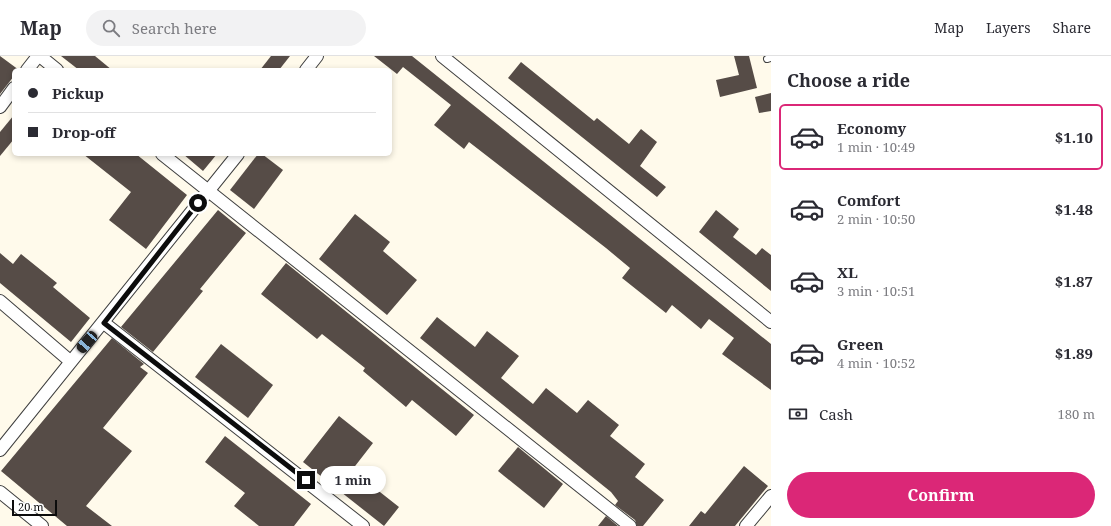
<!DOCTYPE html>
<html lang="en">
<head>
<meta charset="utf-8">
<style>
	:root { --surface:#fff; --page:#f2f2f3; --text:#2b2b33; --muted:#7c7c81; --line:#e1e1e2; --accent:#db2777 }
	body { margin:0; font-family:"Noto Serif",serif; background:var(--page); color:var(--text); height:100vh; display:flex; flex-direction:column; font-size:15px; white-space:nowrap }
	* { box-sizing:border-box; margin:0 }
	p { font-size:13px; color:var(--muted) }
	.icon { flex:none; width:22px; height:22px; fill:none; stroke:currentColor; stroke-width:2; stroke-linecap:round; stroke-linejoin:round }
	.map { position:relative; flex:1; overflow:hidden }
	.drawer { display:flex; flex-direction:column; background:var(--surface); width:340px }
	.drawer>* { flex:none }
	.top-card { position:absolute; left:12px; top:12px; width:380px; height:88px; border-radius:6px; box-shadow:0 2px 6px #0003; display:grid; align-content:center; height:88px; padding:0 16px; background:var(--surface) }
	.scale { position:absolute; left:12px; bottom:10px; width:45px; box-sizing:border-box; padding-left:4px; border:2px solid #0c0c0c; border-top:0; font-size:11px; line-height:14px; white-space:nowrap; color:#0c0c0c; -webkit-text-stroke:3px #fff; paint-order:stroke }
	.end { position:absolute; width:18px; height:18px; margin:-9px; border:5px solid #0c0c0c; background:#fff; box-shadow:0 0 0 2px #fff }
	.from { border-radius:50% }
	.bubble { position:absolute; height:28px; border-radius:14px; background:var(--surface); box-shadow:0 2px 6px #0003; font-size:13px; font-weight:700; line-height:28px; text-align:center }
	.car { position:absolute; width:12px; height:24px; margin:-12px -6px; border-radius:5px; box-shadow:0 0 3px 1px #0007; background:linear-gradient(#222 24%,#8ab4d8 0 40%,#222 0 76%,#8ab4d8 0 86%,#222 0) }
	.top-card b { display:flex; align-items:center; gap:14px; height:38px; font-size:15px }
	.top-card b+b { border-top:1px solid var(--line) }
	.top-card i { width:10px; height:10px; background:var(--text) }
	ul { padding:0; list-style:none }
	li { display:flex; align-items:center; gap:12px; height:66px; margin:0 8px 6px; padding:0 8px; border:2px solid transparent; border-radius:6px }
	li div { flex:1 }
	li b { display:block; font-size:15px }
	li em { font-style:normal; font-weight:700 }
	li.selected { border-color:var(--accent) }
	li>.icon { width:36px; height:36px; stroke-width:1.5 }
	h2 { padding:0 16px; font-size:18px; line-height:48px }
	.pay { display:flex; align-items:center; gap:10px; height:44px; padding:0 16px; font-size:15px }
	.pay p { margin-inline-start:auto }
	.primary-button { display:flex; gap:8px; margin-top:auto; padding:8px 16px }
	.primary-button a { flex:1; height:46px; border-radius:24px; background:var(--accent); color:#fff; font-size:16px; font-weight:700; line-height:46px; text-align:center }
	header { display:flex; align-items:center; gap:24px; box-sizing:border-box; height:56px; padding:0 20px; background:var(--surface); border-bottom:1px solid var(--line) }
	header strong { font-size:19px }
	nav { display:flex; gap:22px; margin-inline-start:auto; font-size:14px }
	.search { width:280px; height:36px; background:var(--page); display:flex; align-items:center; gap:10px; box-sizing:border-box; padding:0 14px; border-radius:22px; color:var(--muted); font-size:15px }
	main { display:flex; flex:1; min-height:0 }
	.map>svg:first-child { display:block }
	.building { fill:#564c47 }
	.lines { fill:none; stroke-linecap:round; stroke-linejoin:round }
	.lane-casing { stroke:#3f3f3f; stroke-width:8 }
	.street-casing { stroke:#3f3f3f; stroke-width:14 }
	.lane { stroke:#fff; stroke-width:6 }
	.street { stroke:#fff; stroke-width:12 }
	.route { stroke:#0c0c0c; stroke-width:5 }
</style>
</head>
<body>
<header>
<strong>Map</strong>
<div class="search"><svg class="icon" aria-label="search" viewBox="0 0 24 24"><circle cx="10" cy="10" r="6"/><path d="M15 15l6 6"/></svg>Search here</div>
<nav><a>Map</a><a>Layers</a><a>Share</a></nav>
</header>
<main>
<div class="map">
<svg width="771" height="470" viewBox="0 0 771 470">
	<rect width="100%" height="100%" fill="#fffaeb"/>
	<g class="building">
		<polygon points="0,0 19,14 14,14 14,20 0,38"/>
		<polygon points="61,0 95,0 112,14 79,14"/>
		<polygon points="271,0 290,0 279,14 260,14"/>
		<polygon points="374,0 412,0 771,288 771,334 722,298 734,282 709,263 701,273 672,249 666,257 622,222 630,212 606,192 469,86 464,93 434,69 451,49 403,11 397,18"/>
		<polygon points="734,0 749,0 757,32 720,41 716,24 739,19"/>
		<polygon points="521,6 594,65 597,62 629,88 641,73 657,86 640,110 666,131 657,141 508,22"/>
		<polygon points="771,37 771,55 759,57 755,41"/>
		<polygon points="14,59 14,83 0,100 0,76"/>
		<polygon points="83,98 136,98 187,139 146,193 109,164 131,136"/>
		<polygon points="183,98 217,98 203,115"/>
		<polygon points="258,98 262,98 283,114 254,153 230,134"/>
		<polygon points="218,154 246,177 200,233 203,235 153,296 121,271"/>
		<polygon points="716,154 739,173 733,181 756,199 762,192 771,199 771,235 699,176"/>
		<polygon points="355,158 390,186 383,195 417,224 387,259 319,203"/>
		<polygon points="0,197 13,208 21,198 57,227 53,231 90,262 71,286 0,227"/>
		<polygon points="286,207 474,359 456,380 412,344 406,351 363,315 365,312 322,278 317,283 261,238"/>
		<polygon points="437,261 475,291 487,275 519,300 501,322 533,348 546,332 577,357 588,344 619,369 610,380 645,408 635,421 664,444 643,470 637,470 635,464 615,449 618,445 611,436 420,282"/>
		<polygon points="112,282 144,308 140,311 148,317 103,372 132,395 86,450 112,470 67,470 1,415"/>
		<polygon points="221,288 273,329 248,362 195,321"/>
		<polygon points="339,360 373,387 352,414 399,451 384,470 303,406"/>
		<polygon points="225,380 311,448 294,470 259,470 234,450 245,437 205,406"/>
		<polygon points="518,391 563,428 544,452 498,415"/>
		<polygon points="744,410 768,430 735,470 689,470 701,455 705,458"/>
		<polygon points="606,460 618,470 598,470"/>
	</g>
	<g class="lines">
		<defs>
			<polyline id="lane" points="767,3 771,2"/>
			<g id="street">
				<polyline points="40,0 57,14"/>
				<polyline points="442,0 771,266"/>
				<polyline points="27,14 38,0"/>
				<polyline points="306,14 317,0"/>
				<polyline points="0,51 14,32"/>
				<polyline points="162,98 630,470"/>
				<polyline points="0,245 70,305"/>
				<polyline points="104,267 363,470"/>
				<polyline points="0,394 238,98"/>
				<polyline points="0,436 42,470"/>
				<polyline points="746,470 771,440"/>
			</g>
		</defs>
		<use href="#lane" class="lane-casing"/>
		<use href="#street" class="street-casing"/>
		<use href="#lane" class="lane"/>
		<use href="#street" class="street"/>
	</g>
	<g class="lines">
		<polyline class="route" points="198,147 104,267 306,424"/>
	</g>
</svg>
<div class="scale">20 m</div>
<i class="end from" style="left:198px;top:147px"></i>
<i class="end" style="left:306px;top:424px"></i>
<div class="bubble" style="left:320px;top:410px;width:66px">1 min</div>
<i class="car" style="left:87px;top:286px;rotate:221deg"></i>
<div class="top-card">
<b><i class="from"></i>Pickup</b>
<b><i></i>Drop-off</b>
</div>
</div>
<section class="drawer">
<h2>Choose a ride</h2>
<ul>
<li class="selected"><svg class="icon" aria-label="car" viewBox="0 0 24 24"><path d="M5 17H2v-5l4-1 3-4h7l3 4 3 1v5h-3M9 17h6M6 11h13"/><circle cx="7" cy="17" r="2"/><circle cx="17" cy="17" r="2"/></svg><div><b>Economy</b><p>1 min · 10:49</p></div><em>$1.10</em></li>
<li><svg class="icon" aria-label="car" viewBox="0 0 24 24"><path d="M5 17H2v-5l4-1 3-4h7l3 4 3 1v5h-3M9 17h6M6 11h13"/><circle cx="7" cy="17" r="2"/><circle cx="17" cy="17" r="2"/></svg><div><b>Comfort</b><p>2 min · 10:50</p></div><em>$1.48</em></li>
<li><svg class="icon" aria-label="car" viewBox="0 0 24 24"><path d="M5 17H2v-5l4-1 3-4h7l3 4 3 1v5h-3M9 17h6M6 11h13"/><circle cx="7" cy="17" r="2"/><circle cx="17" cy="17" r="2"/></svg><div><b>XL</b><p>3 min · 10:51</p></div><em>$1.87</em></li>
<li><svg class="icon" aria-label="car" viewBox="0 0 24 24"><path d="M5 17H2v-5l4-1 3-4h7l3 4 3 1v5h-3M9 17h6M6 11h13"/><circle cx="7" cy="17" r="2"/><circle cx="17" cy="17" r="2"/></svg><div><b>Green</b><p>4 min · 10:52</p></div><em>$1.89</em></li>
</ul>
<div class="pay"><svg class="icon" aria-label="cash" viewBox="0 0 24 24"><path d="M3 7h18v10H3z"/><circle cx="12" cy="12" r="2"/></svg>Cash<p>180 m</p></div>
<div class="primary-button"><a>Confirm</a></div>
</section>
</main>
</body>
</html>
